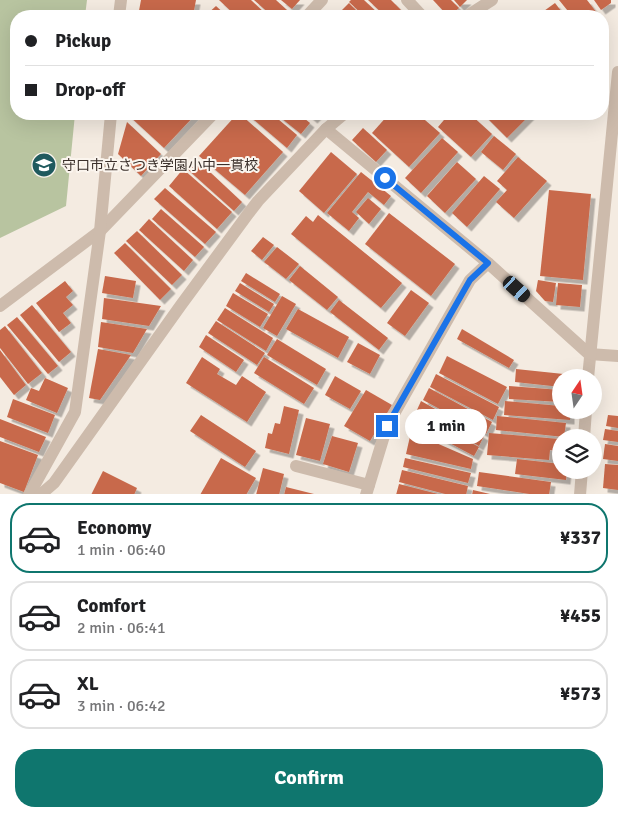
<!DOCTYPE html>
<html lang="en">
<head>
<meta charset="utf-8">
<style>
	:root { --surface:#fff; --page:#f2f2f2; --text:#202124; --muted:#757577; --line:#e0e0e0; --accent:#0f766e }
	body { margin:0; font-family:Signika,"Noto Sans JP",sans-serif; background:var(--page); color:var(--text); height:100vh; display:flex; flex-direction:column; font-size:19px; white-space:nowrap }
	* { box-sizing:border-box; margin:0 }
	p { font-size:16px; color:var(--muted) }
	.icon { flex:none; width:28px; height:28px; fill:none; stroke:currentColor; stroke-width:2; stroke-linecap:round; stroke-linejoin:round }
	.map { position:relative; height:494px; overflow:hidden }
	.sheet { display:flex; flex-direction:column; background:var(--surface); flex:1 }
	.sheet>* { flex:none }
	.hud { position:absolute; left:10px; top:10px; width:599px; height:110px; border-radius:20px; box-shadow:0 5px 20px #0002; display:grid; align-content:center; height:110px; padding:0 15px; background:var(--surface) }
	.needle { width:32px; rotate:13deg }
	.buttons { position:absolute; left:552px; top:369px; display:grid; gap:10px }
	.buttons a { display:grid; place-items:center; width:50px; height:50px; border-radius:50%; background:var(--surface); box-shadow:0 5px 20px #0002; font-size:25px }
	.end { position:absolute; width:22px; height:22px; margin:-11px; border:6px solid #1a73e8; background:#fff; box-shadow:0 0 0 2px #fff }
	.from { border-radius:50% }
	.bubble { position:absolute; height:35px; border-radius:18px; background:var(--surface); box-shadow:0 5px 20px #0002; font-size:16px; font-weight:700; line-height:35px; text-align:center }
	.car { position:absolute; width:15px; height:30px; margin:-15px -8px; border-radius:6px; box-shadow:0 0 4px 1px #0007; background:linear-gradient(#222 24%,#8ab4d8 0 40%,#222 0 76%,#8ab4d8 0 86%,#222 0) }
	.hud b { display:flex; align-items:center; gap:18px; height:48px; font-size:19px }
	.hud b+b { border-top:1px solid var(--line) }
	.hud i { width:12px; height:12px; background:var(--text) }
	ul { padding:9px 0 0; list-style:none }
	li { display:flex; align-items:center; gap:15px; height:70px; margin:0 10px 8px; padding:0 5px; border:2px solid var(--line); border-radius:20px }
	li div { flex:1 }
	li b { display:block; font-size:19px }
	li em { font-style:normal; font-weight:700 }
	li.current { border-color:var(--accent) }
	li>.icon { width:45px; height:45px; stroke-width:1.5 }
	.primary-button { display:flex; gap:10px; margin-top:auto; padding:10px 15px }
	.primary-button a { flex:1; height:58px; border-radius:20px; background:var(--accent); color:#fff; font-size:20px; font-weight:700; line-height:58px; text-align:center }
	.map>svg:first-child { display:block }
	.green { fill:#b8c4a0 }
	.building { fill:#c8694b; filter:url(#shadow) }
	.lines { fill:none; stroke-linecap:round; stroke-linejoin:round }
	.minor { stroke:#cdbbac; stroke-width:12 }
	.route { stroke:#1a73e8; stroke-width:6 }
	.labels { text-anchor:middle; stroke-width:4; stroke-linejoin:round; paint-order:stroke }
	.poi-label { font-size:14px; fill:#3b302b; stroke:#fbf5ee; text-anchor:start }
</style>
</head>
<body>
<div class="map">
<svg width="618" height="495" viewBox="0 0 618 495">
	<defs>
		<filter id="shadow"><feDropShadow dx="4.5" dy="4.5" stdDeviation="0" flood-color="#0004"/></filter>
	</defs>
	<rect width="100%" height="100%" fill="#f4ebe1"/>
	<polygon class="green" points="0,0 87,0 85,16 16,16 16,114 75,114 66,206 0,238"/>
	<g class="building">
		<polygon points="141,0 196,0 193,16 138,16"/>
		<polygon points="219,0 251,0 268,16 236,16"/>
		<polygon points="254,0 276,0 288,11 284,16 272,16"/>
		<polygon points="281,0 300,0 292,9"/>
		<polygon points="351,0 364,0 381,16 364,16 349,2"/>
		<polygon points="368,0 391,0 404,13 401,16 385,16"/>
		<polygon points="433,0 451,0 459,8 450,16 448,16"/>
		<polygon points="454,0 467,0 460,7"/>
		<polygon points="559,0 587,0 597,13 593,16 572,16"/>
		<polygon points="594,0 611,0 611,3 601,10"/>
		<polygon points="349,3 362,16 344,16 340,12"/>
		<polygon points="555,3 565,16 537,16"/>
		<polygon points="216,6 227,16 205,16"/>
		<polygon points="127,114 196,114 164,148"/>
		<polygon points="237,114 240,114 283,152 245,195 199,156"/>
		<polygon points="247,114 272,114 297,135 287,148"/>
		<polygon points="276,114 299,114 310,123 301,134"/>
		<polygon points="307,114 318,114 313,119"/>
		<polygon points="389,114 418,114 440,133 409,167 372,133"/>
		<polygon points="449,114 470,114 492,134 471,157 438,127"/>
		<polygon points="483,114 531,114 507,138"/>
		<polygon points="127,122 161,154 141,176 118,154"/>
		<polygon points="363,128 387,150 376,162 352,140"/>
		<polygon points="494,136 516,154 503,170 481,152"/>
		<polygon points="442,138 458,152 421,193 405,178"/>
		<polygon points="331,152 357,174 324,213 299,191"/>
		<polygon points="518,157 547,181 514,218 496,202 507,190 497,181"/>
		<polygon points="195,158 242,202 234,211 186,168"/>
		<polygon points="457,162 476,179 445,213 427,196"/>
		<polygon points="183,169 232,212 217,229 169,186"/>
		<polygon points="361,172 391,196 384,205 368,192 352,212 359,218 349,231 327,213"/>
		<polygon points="484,176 500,189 467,227 452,213"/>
		<polygon points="165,188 216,232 205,244 154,199"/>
		<polygon points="549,190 591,194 583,280 540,276"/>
		<polygon points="368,198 381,209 369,224 356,212"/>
		<polygon points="161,209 204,247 195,257 152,219"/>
		<polygon points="389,213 455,264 431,296 365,244"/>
		<polygon points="318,215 402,283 381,308 291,234 306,216 313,222"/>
		<polygon points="149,219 193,260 184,271 139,230"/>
		<polygon points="137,231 182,275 172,285 126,241"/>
		<polygon points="263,237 274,245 262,260 251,251"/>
		<polygon points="125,243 171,289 160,300 114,253"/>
		<polygon points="277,247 299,264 286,279 264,262"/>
		<polygon points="300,266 338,297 327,310 289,280"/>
		<polygon points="246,273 280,294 275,302 241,281"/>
		<polygon points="105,276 136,281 133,298 102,293"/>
		<polygon points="538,280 556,283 553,302 545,301 536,291"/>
		<polygon points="65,281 73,291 66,297 73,305 63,313 71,323 59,332 36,303"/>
		<polygon points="240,283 274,304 269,312 235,291"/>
		<polygon points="558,283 582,285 580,307 556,305"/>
		<polygon points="411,290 429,303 405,336 387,323"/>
		<polygon points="233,293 268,314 260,327 226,306"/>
		<polygon points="282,296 296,304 277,336 263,328"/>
		<polygon points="104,298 161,306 149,326 102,319"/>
		<polygon points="339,300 388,338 379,350 330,312"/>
		<polygon points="32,305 71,352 59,362 20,315"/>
		<polygon points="225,308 273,338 266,351 217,320"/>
		<polygon points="298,309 349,337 338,358 286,329"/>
		<polygon points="17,317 58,366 48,374 7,325"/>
		<polygon points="216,321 265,353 257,365 208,333"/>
		<polygon points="101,322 147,329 133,353 98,347"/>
		<polygon points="5,326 42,373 28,384 0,348 0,330"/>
		<polygon points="462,329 514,360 509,368 457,339"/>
		<polygon points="206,335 244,360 236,372 199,347"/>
		<polygon points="277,339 326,369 317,385 267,355"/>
		<polygon points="358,343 380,355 370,374 347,362"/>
		<polygon points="98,349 131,355 100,400 89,398"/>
		<polygon points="0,350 26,385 14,395 0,377"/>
		<polygon points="447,356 507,387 498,404 439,373"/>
		<polygon points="202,357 220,369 217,374 236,385 242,376 266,392 247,422 186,383"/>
		<polygon points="264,357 314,388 304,404 254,373"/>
		<polygon points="516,369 573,375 572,378 561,378 561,387 515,382"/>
		<polygon points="436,374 499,407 493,420 430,387"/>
		<polygon points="335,376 361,391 350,409 325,395"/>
		<polygon points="45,378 68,388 57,413 26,400 31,388 39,391"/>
		<polygon points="509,386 561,390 561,402 509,399"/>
		<polygon points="429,388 492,422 486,434 423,400"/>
		<polygon points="366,390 392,405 370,441 344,426"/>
		<polygon points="13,399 55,415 48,433 7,417"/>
		<polygon points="421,401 484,436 479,446 417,410"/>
		<polygon points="505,401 561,406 561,410 570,410 570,420 504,415"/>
		<polygon points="284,406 299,410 289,454 265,448 268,433 272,434 275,423 280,424"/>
		<polygon points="415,412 479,447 474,456 410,422"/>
		<polygon points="201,415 256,451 245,467 190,431"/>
		<polygon points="608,415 618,416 618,428 606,426"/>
		<polygon points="497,416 566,423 564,437 496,430"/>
		<polygon points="306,418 330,424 320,461 296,455"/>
		<polygon points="0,419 46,437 39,452 0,437"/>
		<polygon points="605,429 618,431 618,442 603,440"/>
		<polygon points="411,432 473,459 471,469 406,454"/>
		<polygon points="489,433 559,439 558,451 550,450 549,460 487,455"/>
		<polygon points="332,436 358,443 349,472 323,464"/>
		<polygon points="0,441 38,455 24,492 0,483"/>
		<polygon points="605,444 618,446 618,461 603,459"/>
		<polygon points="221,458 256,478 246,495 200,495"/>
		<polygon points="405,458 471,473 468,483 403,467"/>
		<polygon points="517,459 561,464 561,470 567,470 566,480 515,474"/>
		<polygon points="605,464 618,465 618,490 603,488"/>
		<polygon points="263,468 284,474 279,495 256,495"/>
		<polygon points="402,470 468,486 466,495 449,495 399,482"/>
		<polygon points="103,471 137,488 134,495 91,495"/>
		<polygon points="479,472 551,482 549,495 536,495 477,486"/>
		<polygon points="399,484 438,494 438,495 396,495"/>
		<polygon points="286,487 314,494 314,495 284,495"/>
		<polygon points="473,490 490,494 490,495 472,495"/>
	</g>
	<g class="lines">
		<g class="minor">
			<polyline points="407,0 422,16"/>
			<polyline points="119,16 121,0"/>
			<polyline points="307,16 322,0"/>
			<polyline points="467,16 492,0"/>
			<polyline points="326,129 488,263 589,354 618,356"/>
			<polyline points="0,306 100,231 213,114"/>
			<polyline points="588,378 618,72"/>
			<polyline points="584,438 586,410"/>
			<polyline points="296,466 369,485"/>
			<polyline points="29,495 75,412 100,231 111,114"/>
			<polyline points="40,495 54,483 181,305 248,214 258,201 326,129 344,114"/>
			<polyline points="366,495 387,426 470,280 488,263"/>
			<polyline points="580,495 582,470"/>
		</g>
	</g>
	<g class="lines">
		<polyline class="route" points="385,178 488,263 470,280 387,426"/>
	</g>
	<defs>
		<symbol id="school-disc" viewBox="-11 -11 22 22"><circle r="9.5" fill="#1f5a5e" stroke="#fbf5ee"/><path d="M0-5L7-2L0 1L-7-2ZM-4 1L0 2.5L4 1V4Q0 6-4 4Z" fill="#fff"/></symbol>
	</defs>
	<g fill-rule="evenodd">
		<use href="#school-disc" x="30" y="151" width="28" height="28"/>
	</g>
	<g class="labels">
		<g class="poi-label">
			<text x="62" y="170">守口市立さつき学園小中一貫校</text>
		</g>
	</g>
</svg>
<div class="buttons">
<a><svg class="needle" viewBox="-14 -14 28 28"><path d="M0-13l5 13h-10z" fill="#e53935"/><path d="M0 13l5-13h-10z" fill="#757577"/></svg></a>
<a><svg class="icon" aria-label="layers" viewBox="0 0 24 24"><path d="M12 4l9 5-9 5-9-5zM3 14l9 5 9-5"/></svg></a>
</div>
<i class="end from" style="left:385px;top:178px"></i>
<i class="end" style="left:387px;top:426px"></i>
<div class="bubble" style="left:405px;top:409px;width:82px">1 min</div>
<i class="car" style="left:517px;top:289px;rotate:132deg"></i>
<div class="hud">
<b><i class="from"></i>Pickup</b>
<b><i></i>Drop-off</b>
</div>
</div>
<section class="sheet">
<ul>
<li class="current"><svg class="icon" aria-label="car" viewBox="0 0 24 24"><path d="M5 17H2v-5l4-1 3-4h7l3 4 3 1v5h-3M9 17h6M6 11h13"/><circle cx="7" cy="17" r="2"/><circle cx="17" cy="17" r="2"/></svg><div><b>Economy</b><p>1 min · 06:40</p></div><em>¥337</em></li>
<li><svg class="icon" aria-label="car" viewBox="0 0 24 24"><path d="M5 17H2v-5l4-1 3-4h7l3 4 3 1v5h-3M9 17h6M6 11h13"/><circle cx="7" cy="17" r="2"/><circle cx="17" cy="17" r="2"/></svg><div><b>Comfort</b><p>2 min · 06:41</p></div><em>¥455</em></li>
<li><svg class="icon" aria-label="car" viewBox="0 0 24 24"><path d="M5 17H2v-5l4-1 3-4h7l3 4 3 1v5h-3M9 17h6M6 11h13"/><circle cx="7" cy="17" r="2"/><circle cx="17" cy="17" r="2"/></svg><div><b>XL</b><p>3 min · 06:42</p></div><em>¥573</em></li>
</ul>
<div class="primary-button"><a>Confirm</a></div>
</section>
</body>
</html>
